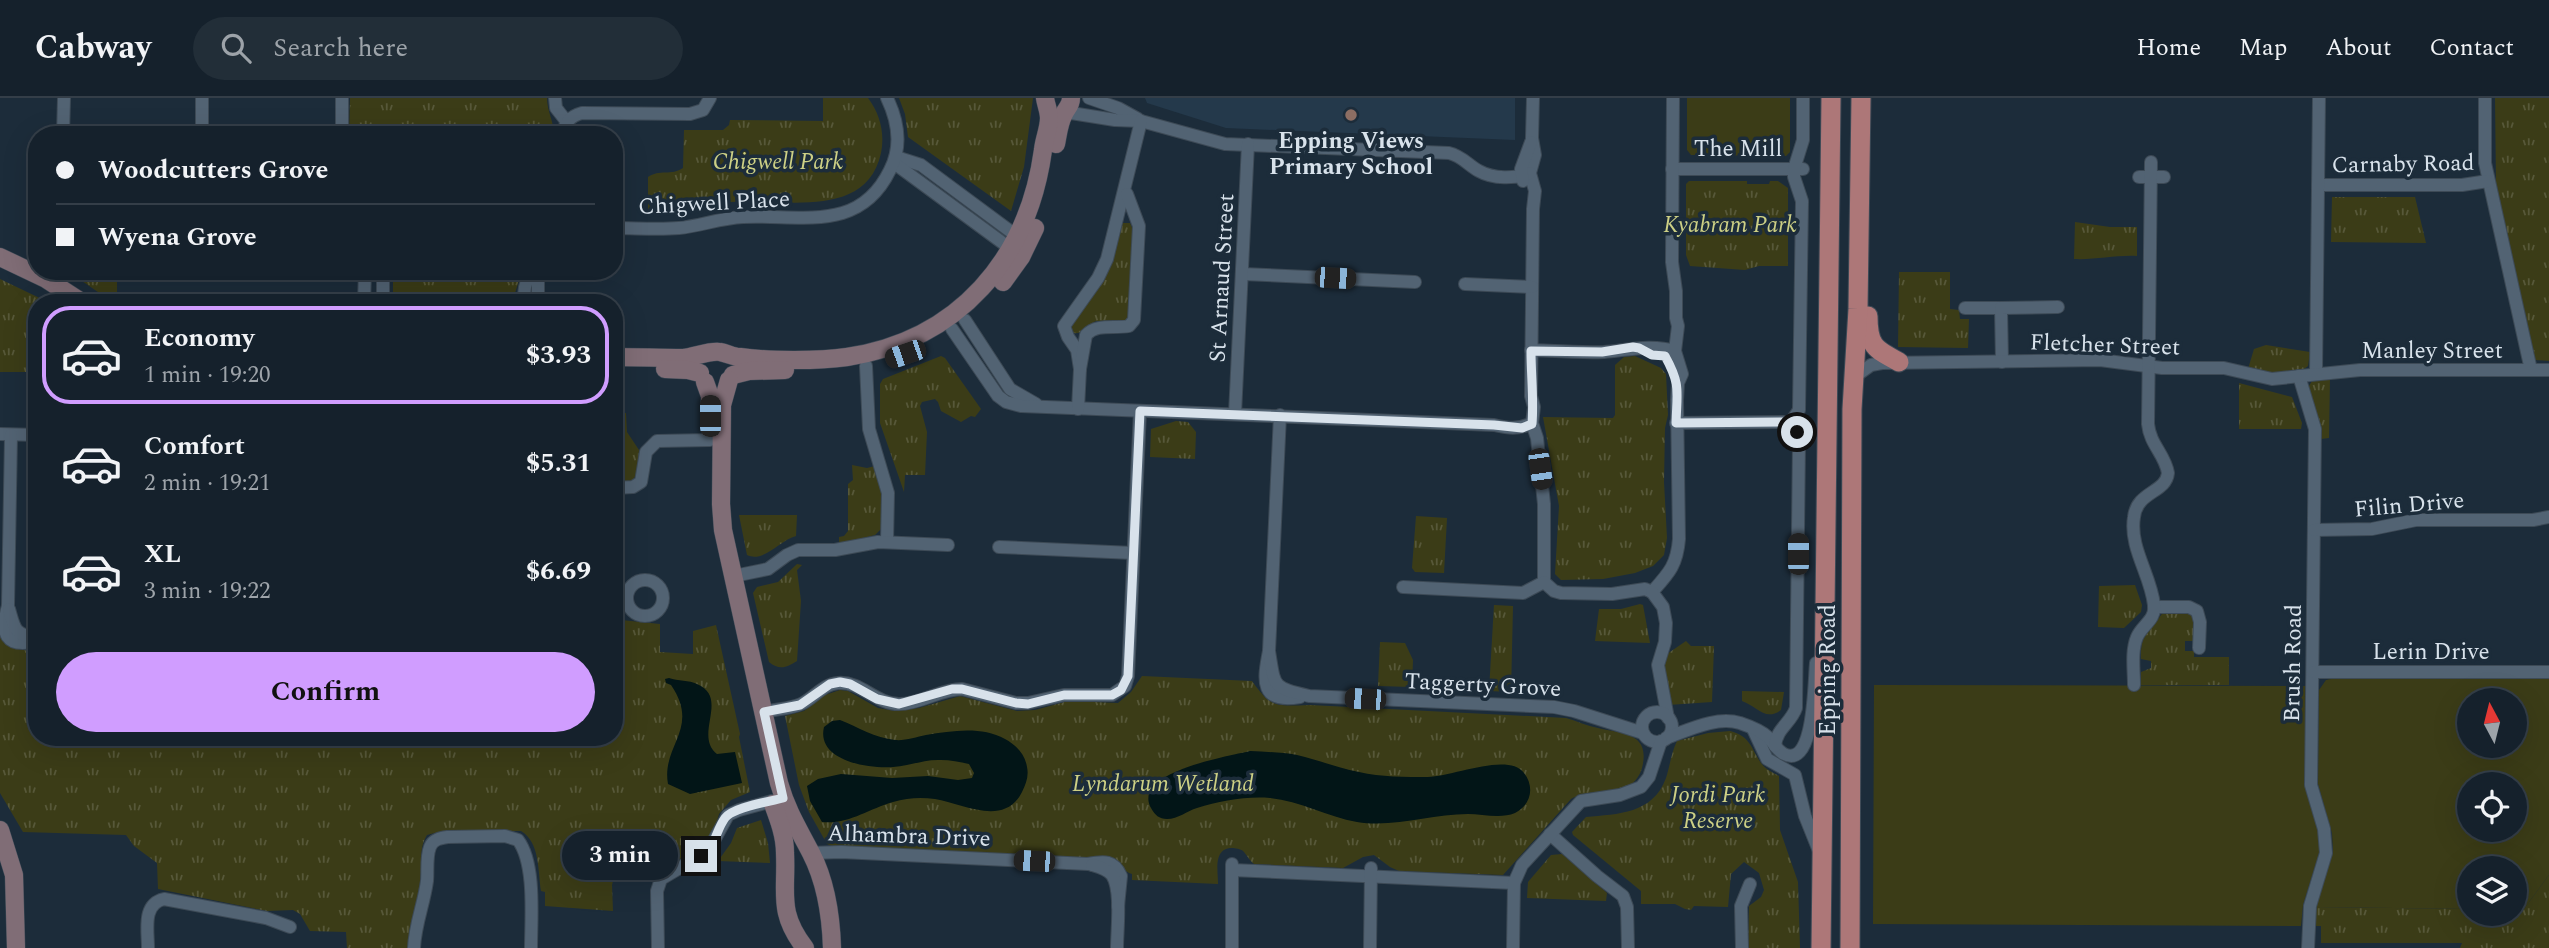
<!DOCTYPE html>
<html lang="en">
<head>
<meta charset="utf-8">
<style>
	:root { --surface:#15212c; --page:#222e38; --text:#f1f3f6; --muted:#9da3a9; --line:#343e48; --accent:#d09dff }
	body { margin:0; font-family:Spectral,serif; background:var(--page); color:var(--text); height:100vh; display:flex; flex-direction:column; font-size:26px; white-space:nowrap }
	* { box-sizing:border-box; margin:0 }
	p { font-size:23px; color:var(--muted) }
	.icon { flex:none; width:38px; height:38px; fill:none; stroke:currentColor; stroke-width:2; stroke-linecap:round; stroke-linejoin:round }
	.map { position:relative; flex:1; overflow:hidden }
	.sheet { position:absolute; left:28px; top:196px; width:595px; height:452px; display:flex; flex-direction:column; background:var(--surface); border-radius:28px; box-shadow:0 7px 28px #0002,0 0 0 2px var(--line) }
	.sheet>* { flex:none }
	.guide { position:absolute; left:28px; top:28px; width:595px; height:154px; border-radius:28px; box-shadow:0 7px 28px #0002,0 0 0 2px var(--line); display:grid; align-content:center; height:154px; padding:0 28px; background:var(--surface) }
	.needle { width:46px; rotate:353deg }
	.buttons { position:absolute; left:2457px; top:590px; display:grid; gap:14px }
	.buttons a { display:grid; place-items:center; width:70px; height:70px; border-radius:50%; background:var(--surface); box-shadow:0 7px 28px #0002,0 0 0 2px var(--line); font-size:35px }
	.end { position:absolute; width:32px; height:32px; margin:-16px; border:9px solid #d8e2eb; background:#111; box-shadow:0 0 0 4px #111 }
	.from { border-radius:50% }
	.bubble { position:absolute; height:49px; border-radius:24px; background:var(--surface); box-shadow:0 7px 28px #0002,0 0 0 2px var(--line); font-size:23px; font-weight:700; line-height:49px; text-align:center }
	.car { position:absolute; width:21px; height:42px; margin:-21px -10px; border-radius:9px; box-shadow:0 0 5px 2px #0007; background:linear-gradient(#222 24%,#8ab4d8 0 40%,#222 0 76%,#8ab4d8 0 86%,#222 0) }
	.guide b { display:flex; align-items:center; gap:24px; height:66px; font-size:26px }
	.guide b+b { border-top:2px solid var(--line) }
	.guide i { width:18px; height:18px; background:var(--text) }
	ul { padding:12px 0 0; list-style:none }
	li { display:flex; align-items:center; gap:21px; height:98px; margin:0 14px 10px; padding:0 14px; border:4px solid transparent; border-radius:28px }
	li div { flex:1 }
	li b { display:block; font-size:26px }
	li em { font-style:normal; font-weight:700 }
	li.on { border-color:var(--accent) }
	li>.icon { width:63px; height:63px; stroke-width:1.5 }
	.cta { display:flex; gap:14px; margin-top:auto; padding:14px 28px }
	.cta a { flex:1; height:80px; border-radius:42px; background:var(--accent); color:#111; font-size:28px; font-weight:700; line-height:80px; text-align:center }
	header { display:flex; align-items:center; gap:42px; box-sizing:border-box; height:98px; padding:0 35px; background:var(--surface); border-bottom:2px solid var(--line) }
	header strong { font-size:33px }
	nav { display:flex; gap:38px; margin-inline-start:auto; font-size:24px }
	.search { width:490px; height:63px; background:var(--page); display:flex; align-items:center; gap:18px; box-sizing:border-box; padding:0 24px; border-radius:38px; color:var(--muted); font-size:26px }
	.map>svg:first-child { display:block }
	.built { fill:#24394b }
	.grass { fill:#3b3c17; fill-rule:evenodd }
	.park { fill:url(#park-tufts) }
	.water { fill:#021517 }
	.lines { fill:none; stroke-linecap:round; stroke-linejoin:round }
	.street-casing { stroke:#3d4a56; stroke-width:14 }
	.secondary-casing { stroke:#3d4a56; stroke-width:19 }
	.primary-casing { stroke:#3d4a56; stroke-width:21 }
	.street { stroke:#526373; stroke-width:12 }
	.secondary { stroke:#806d76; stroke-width:18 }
	.primary { stroke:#ad7778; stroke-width:19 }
	.route { stroke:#d8e2eb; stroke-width:9 }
	.education-dot { fill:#8d6e63; stroke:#1c2c3a; stroke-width:2.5 }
	.labels { text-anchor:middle; stroke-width:7; stroke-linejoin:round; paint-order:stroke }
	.poi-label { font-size:23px; font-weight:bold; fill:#d8e2eb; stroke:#1c2c3a }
	.street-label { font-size:23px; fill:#d8e2eb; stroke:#1c2c3a }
	.park-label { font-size:23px; font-style:italic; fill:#cdd085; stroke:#1c2c3a }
</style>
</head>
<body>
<header>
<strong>Cabway</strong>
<div class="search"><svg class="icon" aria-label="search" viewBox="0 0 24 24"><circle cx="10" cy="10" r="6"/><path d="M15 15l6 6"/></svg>Search here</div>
<nav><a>Home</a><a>Map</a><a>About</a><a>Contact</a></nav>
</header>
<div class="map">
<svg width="2549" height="850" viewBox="0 0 2549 850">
	<defs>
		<pattern id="park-tufts" width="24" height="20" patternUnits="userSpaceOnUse" patternTransform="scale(1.75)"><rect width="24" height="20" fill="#3b3c17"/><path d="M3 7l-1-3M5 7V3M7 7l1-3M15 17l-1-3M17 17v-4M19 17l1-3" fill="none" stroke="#575839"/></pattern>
	</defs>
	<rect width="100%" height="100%" fill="#1c2c3a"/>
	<polygon class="built" points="1145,0 1515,0 1515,42 1226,30 1147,5"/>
	<g class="grass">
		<polygon points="1687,0 1790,0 1790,54 1786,58 1691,57 1687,52"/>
		<path d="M2336 580 2549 581V777L2524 811H2515V770H2469V811L2316 809 2333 753 2332 735 2318 686 2319 592 2326 582ZM2469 602H2515V648H2469ZM2469 686H2515V732H2469Z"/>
		<polygon points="1874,587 2306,588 2305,689 2319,736 2320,752 2303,807 2301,828 1873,826"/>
	</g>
	<g class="park">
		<path d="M350 0H547C547 13 554 24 554 37H349Z"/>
		<path d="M823 0H868C880 16 885 35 881 55 866 123 781 100 732 104 713 105 694 113 675 115 666 116 657 115 648 115V79C659 71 672 78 683 70L684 32H723L729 27 730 22 823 23Z"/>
		<polygon points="899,0 1033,0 1024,69 1011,113 908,39 905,16"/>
		<polygon points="2495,0 2549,0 2549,263 2535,262 2496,85"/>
		<polygon points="1689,83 1747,83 1747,86 1769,86 1770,83 1778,83 1788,90 1788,168 1759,168 1745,172 1690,168 1686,157 1686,86"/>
		<polygon points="2332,99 2415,99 2426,145 2331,144"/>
		<path d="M2075 124 2110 129H2137V158C2115 157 2095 162 2074 161Z"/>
		<path d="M1122 125H1130L1133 132 1129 220 1124 225 1096 223C1086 227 1082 239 1071 234L1070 227 1108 174Z"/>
		<polygon points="393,173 522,173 515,195 516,205 393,205"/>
		<polygon points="1899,174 1950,174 1950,211 1959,212 1960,221 1969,221 1968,250 1898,249"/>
		<polygon points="0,181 50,205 37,205 37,274 0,274"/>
		<polygon points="79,181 117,182 117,205 114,205"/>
		<path d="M2266 247 2310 254 2308 268C2293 281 2266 275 2248 271L2254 251Z"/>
		<polygon points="941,258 945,260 981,311 975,319 971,318 961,324 941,313 938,304 935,301 922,304 920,308 927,334 925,377 905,377 904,394 880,325 880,286 883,281"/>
		<polygon points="1635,258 1661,270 1666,276 1668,317 1665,330 1664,384 1667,440 1664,457 1653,468 1635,475 1603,481 1561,482 1555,476 1559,408 1543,319 1613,320 1615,317 1615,267 1624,259"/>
		<polygon points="2330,279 2329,340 2321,341 2319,323 2307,291 2312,283"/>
		<polygon points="2239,285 2292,299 2302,325 2301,331 2239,331"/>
		<polygon points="614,315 626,315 627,334 639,352 637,376 631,384 614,384"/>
		<polygon points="1176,323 1188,324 1196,334 1195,361 1150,359 1151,331"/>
		<polygon points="852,367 867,370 875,368 882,389 881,431 875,437 839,446 839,439 844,438 848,433 848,386 853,382"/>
		<path d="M739 417H797L796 438C780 442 764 465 747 457Z"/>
		<polygon points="1416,418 1447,420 1444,475 1415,474 1412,470"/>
		<path d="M797 466 802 467 797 472 801 503 797 563C787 569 780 573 769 564L753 495 757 489 778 484Z"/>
		<polygon points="2135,487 2142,507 2141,514 2124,530 2098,529 2099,488"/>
		<polygon points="1640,506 1643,507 1650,545 1595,543 1599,511 1621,511"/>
		<polygon points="1494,507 1513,508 1511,594 1489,593"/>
		<path d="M2164 514H2183L2193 517 2195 543H2185V553H2194V559H2229V587H2141V574L2151 570V563L2141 561C2141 545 2142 540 2153 528 2158 523 2159 518 2164 514Z"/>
		<path d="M621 522 660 526V554L693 556V533L716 527 740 636 739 639 750 694 731 702 719 716 714 733 704 748 674 764 648 756 620 755 612 787 613 813 545 808V794L541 793C538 773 540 744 521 733H442L427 737C419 750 422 761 421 774 420 801 408 824 408 850H347L346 834 310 833 300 816 293 812 267 813 158 791 157 765 134 748 126 737 23 734 0 695V536C8 552 20 552 37 553V639H614V551H619Z"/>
		<polygon points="1686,543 1691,548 1714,548 1712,604 1668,607 1662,568 1667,556"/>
		<polygon points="1380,544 1405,545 1413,562 1412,589 1378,588"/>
		<path d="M1142 578 1252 583C1272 611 1276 608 1310 607L1566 620C1577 623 1587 628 1598 630 1622 636 1651 634 1642 670 1640 678 1633 687 1625 690 1607 696 1588 691 1571 701L1503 777 1399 773 1390 769 1374 757 1363 759 1343 770 1254 766C1249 762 1247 757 1243 753 1241 751 1235 750 1232 750 1213 750 1218 773 1218 786L1132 782V776C1124 774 1120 766 1114 761L832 748 827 746 809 714 799 687 785 618 804 613 825 597 840 592 848 593 878 610 895 613 919 610 960 598 1017 613 1035 612 1068 603 1118 605 1131 594Z"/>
		<path d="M1742 593 1784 594 1781 612C1765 624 1757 608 1742 603Z"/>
		<path d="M1730 633C1750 638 1751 650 1761 665 1765 671 1772 674 1779 678L1780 732 1798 784 1800 850H1748L1749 808 1761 799 1764 792 1759 775 1744 764 1731 776 1728 809 1694 808 1691 812 1685 811 1675 806H1641V793L1573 737 1572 734 1586 719C1618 716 1653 716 1666 680 1670 668 1671 655 1677 643L1708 635Z"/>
		<polygon points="761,722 768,745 770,765 718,763 731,745 737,730"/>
		<polygon points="1562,756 1607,795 1606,803 1527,800 1528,784 1551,757"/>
		<polygon points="2549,777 2549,850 2460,850 2462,845 2321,845 2321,828 2314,828 2316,809 2469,811 2469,816 2515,816 2515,811 2524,811"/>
	</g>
	<g class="water">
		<path d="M669 580C678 583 689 582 697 586 730 600 693 637 717 656L735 654 742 685 690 696 668 686C661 647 701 631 671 587L666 585 665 581Z"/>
		<path d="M840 622C858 629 875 640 895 642 905 643 916 639 926 637 952 633 981 628 1005 641 1016 647 1025 656 1027 669 1029 678 1026 686 1022 694 1004 730 962 705 935 701 920 699 907 700 893 704 868 711 848 727 822 724L810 703 807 688 818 681 841 676 892 680 928 678 958 682 972 680 974 675 969 666C960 664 950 662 941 662 925 661 909 668 893 669 867 671 816 662 824 629L832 623Z"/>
		<path d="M1250 653C1266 654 1282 654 1297 657 1318 662 1338 670 1359 674 1381 679 1405 679 1428 679 1452 679 1508 654 1524 675 1535 689 1531 707 1515 715 1501 721 1482 716 1468 716 1431 716 1394 730 1357 724 1328 719 1300 703 1270 700 1246 698 1220 703 1197 710 1187 713 1178 721 1167 721 1159 721 1155 717 1151 710 1131 674 1230 658 1250 653Z"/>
	</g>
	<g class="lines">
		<defs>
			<g id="street">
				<polyline points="555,0 556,10 567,24"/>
				<polyline points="1089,0 1118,10 1138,21"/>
				<polyline points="1533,0 1532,40 1535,57 1530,75 1535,93 1533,111 1531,298 1534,309 1532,325 1537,340 1544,406 1544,484"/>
				<polyline points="2485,0 2485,65 2531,272"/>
				<path d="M1065 14 1115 22 1141 23 1225 46 1449 55C1462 58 1468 67 1479 73 1493 81 1515 81 1530 75"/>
				<polyline points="63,37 64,0"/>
				<polyline points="202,37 202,0"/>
				<polyline points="342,37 342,0"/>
				<path d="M563 37C564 24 571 18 582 15L690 16 703 12 710 0"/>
				<polyline points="896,59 921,67 1018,139"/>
				<polyline points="894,65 1011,151"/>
				<polyline points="1672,71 1803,71"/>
				<polyline points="2139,79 2164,79"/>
				<polyline points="1523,83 1521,71 1531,44"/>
				<polyline points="2318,87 2462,87 2488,83"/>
				<path d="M614 130C636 130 658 132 679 130 700 128 721 120 743 119 800 116 859 136 890 72 902 49 898 23 887 0"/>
				<polyline points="1243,176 1415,184"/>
				<polyline points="1465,186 1532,189"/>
				<polyline points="364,205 365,173"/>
				<polyline points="383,205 383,173"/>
				<polyline points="523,205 525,189 530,173"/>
				<polyline points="538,205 538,173"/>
				<polyline points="1965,210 2001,210"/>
				<polyline points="965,222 1010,291 1036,306"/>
				<path d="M952 231 998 298 1006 304 1021 308 1494 327C1508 330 1518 332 1532 325"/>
				<path d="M1531 252C1555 253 1580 255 1604 254 1628 252 1651 246 1675 253"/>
				<polyline points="2002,264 2001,210 2058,209"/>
				<polyline points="866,268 869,331 888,395 887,444"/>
				<polyline points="1080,271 1077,252 1068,239 1064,228 1098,180 1107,161 1141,23"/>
				<polyline points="2316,275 2319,0"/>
				<polyline points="2299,278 2315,331 2311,687 2324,731 2326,755 2310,808 2308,850"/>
				<polyline points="1853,280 1871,267 1882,265 2100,262 2162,270 2224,270 2272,281 2360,272 2549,272"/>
				<path d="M1078 311 1080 271 1086 237C1097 225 1114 231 1129 228L1134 222 1139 128 1127 96"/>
				<polyline points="1235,316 1248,46"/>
				<path d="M1280 317 1269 553C1263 583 1260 606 1300 599"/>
				<polyline points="1676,325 1791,324"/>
				<polyline points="0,336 37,337"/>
				<path d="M11 337 8 508C0 535 5 551 37 543"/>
				<polyline points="614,390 633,389 641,384 646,354 657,343 710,342"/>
				<polyline points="2314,432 2372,431 2416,422 2533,422 2549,419"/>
				<polyline points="999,449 1133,455"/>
				<polyline points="734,478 768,471 787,457 798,452 835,452 878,444 948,447"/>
				<circle cx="645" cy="500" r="18"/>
				<polyline points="1403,489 1523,495 1544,484 1554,493 1561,495 1612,496 1645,491 1652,494"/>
				<path d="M1652 494C1669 475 1677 467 1679 441L1677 302 1678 285 1682 276 1675 253 1678 228 1676 220V193L1672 164 1673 0"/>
				<polyline points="1652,494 1663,509 1666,525 1665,544 1658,567 1668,620"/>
				<polyline points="2154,509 2189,509 2197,513 2200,524 2199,550"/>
				<path d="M9 511C15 532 14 535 36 541"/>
				<path d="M1269 553C1275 590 1272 589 1309 598L1554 609 1574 613 1643 635"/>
				<polyline points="2313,574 2549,574"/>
				<path d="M2134 587C2134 572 2131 553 2137 539 2142 527 2156 522 2154 507 2151 477 2129 450 2134 419 2137 393 2166 395 2168 375 2165 356 2150 347 2148 326L2151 64"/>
				<path d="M764 614C775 611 790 611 801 606 814 600 823 586 838 585 861 583 876 606 899 606 921 606 940 591 962 591L1016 605H1028L1064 597H1112L1125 588 1128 578 1140 313"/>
				<circle cx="1657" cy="629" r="15"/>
				<polyline points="1753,631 1767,661 1795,677 1805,718 1819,753"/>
				<path d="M1666 640C1689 632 1716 618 1740 625 1749 628 1763 634 1769 640 1773 645 1778 653 1784 656 1815 672 1814 582 1816 565"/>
				<path d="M1775 648C1776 631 1791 625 1796 610L1799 344 1791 324 1799 312 1802 103 1794 79V71L1803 42V0"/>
				<polyline points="1550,736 1597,778 1623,798 1627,809 1628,850"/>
				<path d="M811 755 841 754 1088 766C1104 763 1114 762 1121 778L1118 808"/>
				<path d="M1092 767C1099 769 1107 771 1112 777 1122 792 1117 832 1117 850"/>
				<polyline points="1232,772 1514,785"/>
				<path d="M148 850C148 832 142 806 164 801L266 820 290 829"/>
				<path d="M414 850C415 826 424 806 427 783 428 773 426 759 430 749 433 741 441 740 448 739L505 738 518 742C536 766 531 821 531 850"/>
				<polyline points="658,850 657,793 661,781 708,753 728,717 739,712 772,703"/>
				<polyline points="1232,850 1232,766"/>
				<polyline points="1370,850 1371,770"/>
				<polyline points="1513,850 1514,785 1522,767 1581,703 1620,697 1641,689 1649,679 1661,643"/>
				<polyline points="1742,850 1741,808 1750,786"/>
			</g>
			<g id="secondary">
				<path d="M1056 46C1058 36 1059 25 1064 16 1067 9 1071 8 1071 0"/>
				<polyline points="0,159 46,181 83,205"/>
				<polyline points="1003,184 1021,159 1035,130"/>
				<path d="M614 259C637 259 661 260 683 260 694 259 711 252 720 254 727 255 733 259 740 259 768 263 820 263 847 259 959 242 1028 161 1043 52 1044 41 1049 31 1049 20 1049 13 1046 7 1045 0"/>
				<polyline points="665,271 688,272 700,275"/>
				<polyline points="733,277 749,273 785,272"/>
				<path d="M729 282 722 307 721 406 723 432 779 685C787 713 798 730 811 755 826 784 831 817 832 850"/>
				<polyline points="705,284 710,298 710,325"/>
				<path d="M773 706C779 722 785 738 785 755 787 795 777 814 805 850"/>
				<polyline points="0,732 14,777 16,850"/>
			</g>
			<g id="primary">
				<path d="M1868 218C1868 247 1874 251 1899 264"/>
				<polyline points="1821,850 1831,0"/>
				<polyline points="1850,850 1852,311 1858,211 1861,0"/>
			</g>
		</defs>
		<use href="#street" class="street-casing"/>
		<use href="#secondary" class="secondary-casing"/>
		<use href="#primary" class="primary-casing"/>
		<use href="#street" class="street"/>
		<use href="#secondary" class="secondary"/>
		<use href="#primary" class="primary"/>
	</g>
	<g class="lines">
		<path class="route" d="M701 758C717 746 715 734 725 720 733 709 769 704 783 700L764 614 800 607 830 586 840 584 850 586 877 601 899 606 952 591H962L1016 605 1028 606 1064 597H1112L1121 592 1128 578 1140 313 1494 327 1522 330 1532 326C1534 302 1531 277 1531 253L1602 254 1633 249 1639 250 1652 257 1665 258C1681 287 1677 293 1676 325L1791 324 1797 334"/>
	</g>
	<circle class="education-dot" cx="1351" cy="17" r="7"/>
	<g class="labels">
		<g class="poi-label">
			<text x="1351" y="50">Epping Views<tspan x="1351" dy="26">Primary School</tspan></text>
		</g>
		<g class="street-label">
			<text x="1738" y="58">The Mill</text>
			<text transform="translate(2403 65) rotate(-1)" y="8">Carnaby Road</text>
			<text transform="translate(714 104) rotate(-3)" y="8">Chigwell Place</text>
			<text transform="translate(1221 180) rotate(-87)" y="8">St Arnaud Street</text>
			<text transform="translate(2105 246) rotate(2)" y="8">Fletcher Street</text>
			<text x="2432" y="260">Manley Street</text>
			<text transform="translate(2409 406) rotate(-5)" y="8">Filin Drive</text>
			<text x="2431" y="561">Lerin Drive</text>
			<text transform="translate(2292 565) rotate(-89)" y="8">Brush Road</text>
			<text transform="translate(1827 572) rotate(-90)" y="8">Epping Road</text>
			<text transform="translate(1483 586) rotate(3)" y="8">Taggerty Grove</text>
			<text transform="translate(909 737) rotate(2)" y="8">Alhambra Drive</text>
		</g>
		<g class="park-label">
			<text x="778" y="71">Chigwell Park</text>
			<text x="1730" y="134">Kyabram Park</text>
			<text x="1163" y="693">Lyndarum Wetland</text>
			<text x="1718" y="704">Jordi Park<tspan x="1718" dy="26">Reserve</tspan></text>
		</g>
	</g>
</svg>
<div class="buttons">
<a><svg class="needle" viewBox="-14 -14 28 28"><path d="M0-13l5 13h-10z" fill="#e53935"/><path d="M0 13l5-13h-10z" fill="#9da3a9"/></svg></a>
<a><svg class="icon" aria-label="locate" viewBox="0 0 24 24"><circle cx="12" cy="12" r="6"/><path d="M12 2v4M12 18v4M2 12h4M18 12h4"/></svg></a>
<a><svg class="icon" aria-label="layers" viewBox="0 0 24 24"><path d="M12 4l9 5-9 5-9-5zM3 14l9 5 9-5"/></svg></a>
</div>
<i class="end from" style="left:1797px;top:334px"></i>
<i class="end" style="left:701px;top:758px"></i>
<div class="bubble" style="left:562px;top:733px;width:116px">3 min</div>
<i class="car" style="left:1335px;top:180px;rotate:93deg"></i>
<i class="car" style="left:905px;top:256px;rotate:251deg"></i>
<i class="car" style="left:710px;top:318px;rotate:0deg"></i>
<i class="car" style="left:1540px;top:371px;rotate:172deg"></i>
<i class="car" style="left:1798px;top:456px;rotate:0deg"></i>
<i class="car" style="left:1365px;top:601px;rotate:273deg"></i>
<i class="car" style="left:1034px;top:763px;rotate:273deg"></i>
<div class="guide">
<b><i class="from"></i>Woodcutters Grove</b>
<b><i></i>Wyena Grove</b>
</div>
<section class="sheet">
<ul>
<li class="on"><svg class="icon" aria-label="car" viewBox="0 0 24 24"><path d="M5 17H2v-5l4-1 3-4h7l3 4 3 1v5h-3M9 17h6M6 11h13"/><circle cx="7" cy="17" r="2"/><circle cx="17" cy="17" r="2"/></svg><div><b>Economy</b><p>1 min · 19:20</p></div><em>$3.93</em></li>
<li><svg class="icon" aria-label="car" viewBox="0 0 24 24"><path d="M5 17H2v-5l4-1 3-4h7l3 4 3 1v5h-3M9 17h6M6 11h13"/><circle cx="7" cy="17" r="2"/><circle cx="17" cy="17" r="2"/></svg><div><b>Comfort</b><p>2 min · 19:21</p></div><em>$5.31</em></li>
<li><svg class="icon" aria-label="car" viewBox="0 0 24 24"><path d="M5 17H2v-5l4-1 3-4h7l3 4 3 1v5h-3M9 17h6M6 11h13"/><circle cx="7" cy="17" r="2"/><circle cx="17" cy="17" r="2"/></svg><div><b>XL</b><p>3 min · 19:22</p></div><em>$6.69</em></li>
</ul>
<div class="cta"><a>Confirm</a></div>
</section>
</div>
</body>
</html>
